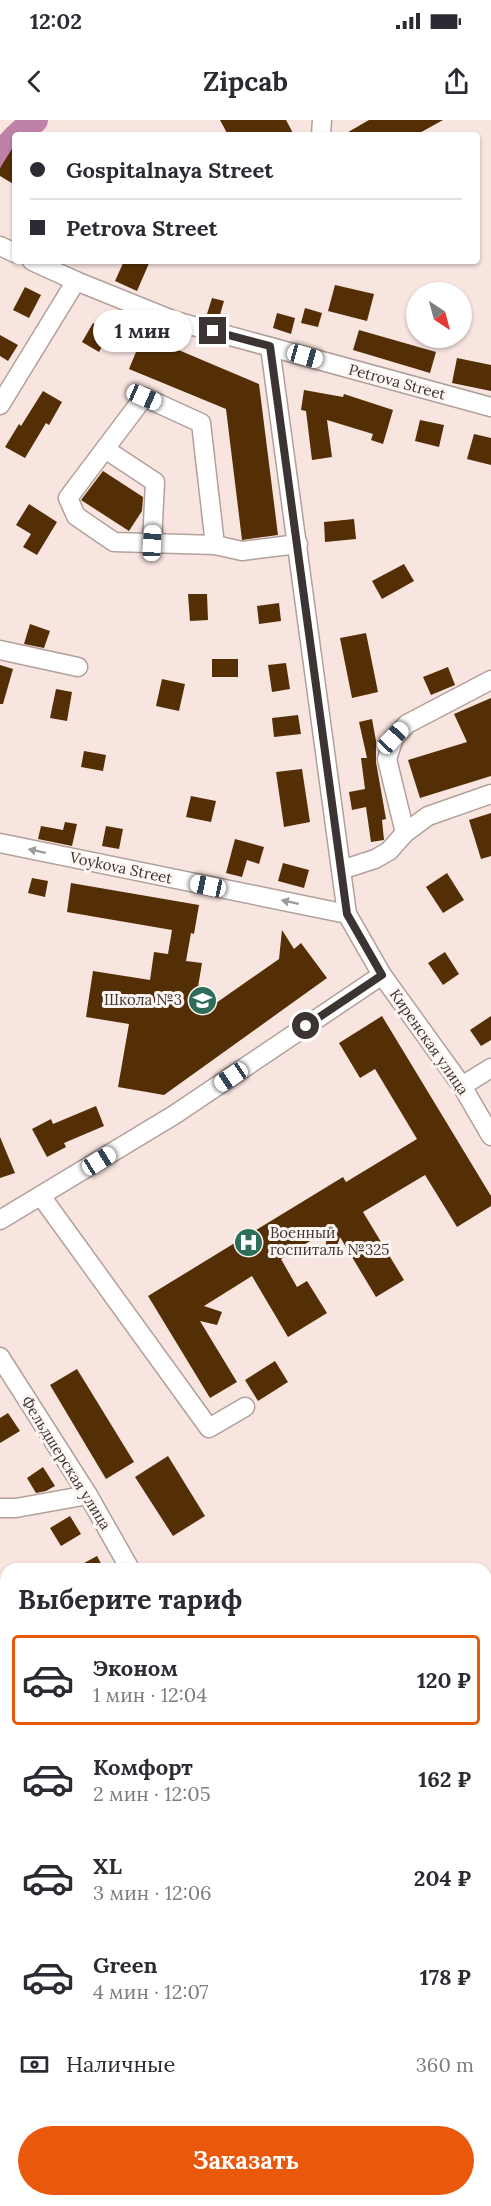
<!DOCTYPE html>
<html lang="ru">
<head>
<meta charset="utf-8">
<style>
	:root { --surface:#fff; --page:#f7f7f7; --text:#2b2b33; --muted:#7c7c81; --line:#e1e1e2; --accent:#ea580c }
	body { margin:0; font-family:Lora,serif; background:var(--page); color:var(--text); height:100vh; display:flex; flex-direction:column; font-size:22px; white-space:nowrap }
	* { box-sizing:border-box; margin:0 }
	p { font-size:20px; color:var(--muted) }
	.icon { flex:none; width:33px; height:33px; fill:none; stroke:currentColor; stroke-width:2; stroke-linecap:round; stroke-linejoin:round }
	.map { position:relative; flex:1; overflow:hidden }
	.sheet { position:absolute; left:0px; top:1443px; width:492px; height:644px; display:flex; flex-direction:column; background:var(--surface); border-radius:18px 18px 0 0; box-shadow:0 2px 4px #0004 }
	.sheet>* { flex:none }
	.hud { position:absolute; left:12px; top:12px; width:468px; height:132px; border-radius:6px; box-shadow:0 2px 4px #0004; display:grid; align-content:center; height:132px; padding:0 18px; background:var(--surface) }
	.needle { width:39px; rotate:144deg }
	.tools { position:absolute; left:406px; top:162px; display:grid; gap:12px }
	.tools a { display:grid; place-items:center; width:66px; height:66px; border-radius:50%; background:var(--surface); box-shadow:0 2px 4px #0004; font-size:30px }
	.end { position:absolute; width:27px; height:27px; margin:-14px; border:8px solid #3b3432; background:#fff; box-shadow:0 0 0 3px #fff }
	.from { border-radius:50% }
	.bubble { position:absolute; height:42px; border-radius:21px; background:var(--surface); box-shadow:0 2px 4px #0004; font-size:20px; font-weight:800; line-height:42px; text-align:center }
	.car { position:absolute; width:18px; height:36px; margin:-18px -9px; border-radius:8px; box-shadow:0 0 4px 2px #0007; background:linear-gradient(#fff 24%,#345 0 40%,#fff 0 76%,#345 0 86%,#fff 0) }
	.hud b { display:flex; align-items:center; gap:21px; height:57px; font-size:22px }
	.hud b+b { border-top:2px solid var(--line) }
	.hud i { width:15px; height:15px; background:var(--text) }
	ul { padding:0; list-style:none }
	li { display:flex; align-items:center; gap:18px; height:90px; margin:0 12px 9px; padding:0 6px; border:3px solid transparent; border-radius:6px }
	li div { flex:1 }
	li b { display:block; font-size:22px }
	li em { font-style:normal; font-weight:800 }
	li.current { border-color:var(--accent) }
	li>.icon { width:54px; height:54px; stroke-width:1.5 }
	h2 { padding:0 18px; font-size:27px; line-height:72px }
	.pay { display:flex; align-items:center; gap:15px; height:66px; padding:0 18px; font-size:22px }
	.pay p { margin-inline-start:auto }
	.action { display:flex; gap:12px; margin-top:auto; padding:12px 18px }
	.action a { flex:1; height:69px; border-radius:36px; background:var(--accent); color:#fff; font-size:24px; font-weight:800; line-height:69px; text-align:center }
	.status { display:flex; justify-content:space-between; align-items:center; height:42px; padding:0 30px; background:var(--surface); direction:ltr }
	.status svg { height:16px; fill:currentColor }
	header { display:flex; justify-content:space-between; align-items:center; height:78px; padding:0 18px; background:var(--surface); font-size:27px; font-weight:800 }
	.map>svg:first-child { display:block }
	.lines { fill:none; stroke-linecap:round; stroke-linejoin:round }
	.river { stroke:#c081a9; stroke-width:26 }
	.building { fill:#542f05 }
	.minor-casing { stroke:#b2a09b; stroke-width:21 }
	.minor { stroke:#fff; stroke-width:18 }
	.oneway { fill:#9d9a98 }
	.route { stroke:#3b3432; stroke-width:8 }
	.labels { text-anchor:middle; stroke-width:6; stroke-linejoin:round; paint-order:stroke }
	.street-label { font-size:15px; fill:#3b3432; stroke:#fdf6f3 }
	.poi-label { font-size:15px; fill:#3b3432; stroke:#fdf6f3; text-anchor:end }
</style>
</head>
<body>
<div class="status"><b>12:02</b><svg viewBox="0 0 49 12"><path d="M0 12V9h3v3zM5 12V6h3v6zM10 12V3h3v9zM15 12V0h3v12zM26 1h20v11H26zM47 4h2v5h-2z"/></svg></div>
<header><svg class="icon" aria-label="back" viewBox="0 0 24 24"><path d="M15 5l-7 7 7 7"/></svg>Zipcab<svg class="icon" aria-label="share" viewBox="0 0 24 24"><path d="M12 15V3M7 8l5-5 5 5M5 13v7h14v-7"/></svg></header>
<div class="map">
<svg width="491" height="2086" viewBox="0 0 491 2086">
	<rect width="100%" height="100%" fill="#f9e5e0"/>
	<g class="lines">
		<g class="river">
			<polyline points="18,15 35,0"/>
			<polyline points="0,34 15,18"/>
		</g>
	</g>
	<g class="building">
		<polygon points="220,0 286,0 294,15 228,15"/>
		<polygon points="369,0 443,0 416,15 343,15"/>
		<polygon points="15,24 15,65 0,56 0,48"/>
		<polygon points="124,141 150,141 137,171 115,161"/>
		<polygon points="335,165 374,174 367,201 328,191"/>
		<polygon points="25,167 41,175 29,198 13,190"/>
		<polygon points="212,178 224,181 219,198 207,194"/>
		<polygon points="305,188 322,193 318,207 301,203"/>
		<polygon points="277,193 295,198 291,214 273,208"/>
		<polygon points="93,203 110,212 99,232 82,222"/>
		<polygon points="359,210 436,232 430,253 353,230"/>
		<polygon points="0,215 18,225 8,241 0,236"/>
		<polygon points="143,215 259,264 278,415 242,420 226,289 129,249"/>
		<polygon points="457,238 491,245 491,271 452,263"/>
		<polygon points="304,270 343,277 344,274 393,290 383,324 371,320 373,314 327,300 332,337 312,340 306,291 301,290"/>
		<polygon points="43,271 62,282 49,305 46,303 25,338 5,327 19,304 21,306"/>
		<polygon points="420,300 444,305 439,327 415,321"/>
		<polygon points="474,314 491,318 491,345 467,339"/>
		<polygon points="103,351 143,377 142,391 129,411 81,380"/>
		<polygon points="29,384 57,402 37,435 23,427 31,414 16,405"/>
		<polygon points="354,399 356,419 325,422 324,402"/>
		<polygon points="404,444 414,461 382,479 372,461"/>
		<polygon points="188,474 207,474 208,500 190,501"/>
		<polygon points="279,483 281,501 259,504 257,486"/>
		<polygon points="30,504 50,511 44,528 24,524"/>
		<polygon points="366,513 378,572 352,578 340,518"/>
		<rect x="212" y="539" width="26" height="18"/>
		<polygon points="286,543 290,569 272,572 268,545"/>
		<polygon points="0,545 13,549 3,584 0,584"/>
		<polygon points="448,547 455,565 431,575 423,557"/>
		<polygon points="162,559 185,564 179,591 156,586"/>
		<polygon points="56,569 72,572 67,601 50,598"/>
		<polygon points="491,578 491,656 420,678 408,640 467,622 454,594"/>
		<polygon points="298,595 301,614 274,617 272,598"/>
		<polygon points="372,599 376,621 376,642 386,699 382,700 384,720 371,722 366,687 352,690 349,672 365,669 361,638 367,638 359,602"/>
		<polygon points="84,631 106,635 103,651 81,647"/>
		<polygon points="302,649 310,702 284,707 276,652"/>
		<polygon points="191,676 216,681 211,702 186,697"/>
		<polygon points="491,693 491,736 481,739 469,700"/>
		<polygon points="65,702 77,704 72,726 38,719 41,706 63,710"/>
		<polygon points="106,706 123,709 119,729 102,726"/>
		<polygon points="235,719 264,727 259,744 247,740 242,757 226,753"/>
		<polygon points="283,743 309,750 304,768 278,761"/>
		<polygon points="447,753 464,780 443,793 426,767"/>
		<polygon points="32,758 48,761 45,777 28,773"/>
		<polygon points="71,763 199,785 194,814 191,813 186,841 202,843 196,879 216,883 279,839 282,810 294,829 301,823 327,858 164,975 118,967 129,904 86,897 93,851 150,860 154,832 168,834 172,810 67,792"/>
		<polygon points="445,832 459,854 443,865 428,843"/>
		<polygon points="382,896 491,1076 491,1086 457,1107 425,1055 363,1092 404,1160 376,1177 340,1117 335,1132 325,1130 328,1110 281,1139 297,1167 307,1161 327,1193 288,1217 252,1156 204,1186 222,1192 217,1205 200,1201 237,1262 210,1278 148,1176 343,1057 346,1062 417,1019 375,949 360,958 339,923"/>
		<polygon points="491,896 491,920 481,926 470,910"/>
		<polygon points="96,986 104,1006 64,1023 66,1027 47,1037 32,1009 51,999 53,1004"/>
		<polygon points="0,1017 15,1053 0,1058"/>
		<polygon points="275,1241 288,1262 258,1281 245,1260"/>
		<polygon points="77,1249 134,1342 106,1359 50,1265"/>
		<polygon points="8,1293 20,1311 0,1323 0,1298"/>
		<polygon points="168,1336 205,1396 173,1416 135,1357"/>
		<polygon points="43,1347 55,1366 46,1371 36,1373 27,1358"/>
		<polygon points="70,1396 81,1414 61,1426 50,1408"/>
		<polygon points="97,1436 104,1449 73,1449"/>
	</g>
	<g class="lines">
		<defs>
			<g id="minor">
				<polyline points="321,15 322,0"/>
				<polyline points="0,126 15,133"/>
				<polyline points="32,141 76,161 175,201 491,287"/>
				<polyline points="270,227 347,794 382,855 462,966 491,1016"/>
				<polyline points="0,285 76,161"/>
				<polyline points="105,329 155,362 152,423"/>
				<polyline points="215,425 114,422 76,396 68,378 144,277 201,303 215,425 242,431 298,424"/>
				<polyline points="0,530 78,547"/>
				<polyline points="405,713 387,639 394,618 407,604 491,560"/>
				<polyline points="0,723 347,794"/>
				<polyline points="341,750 375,739 389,731 405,713 428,696 491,674"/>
				<polyline points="462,966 491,948"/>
				<polyline points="41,1076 209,1308 245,1287"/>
				<polyline points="0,1100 174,995 382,855"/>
				<polyline points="0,1237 88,1375 130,1449"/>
				<polyline points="0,1388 16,1388 88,1375"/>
				<polyline points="0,1600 6,1600"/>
				<polyline points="486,1660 491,1661"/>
				<polyline points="486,1820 491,1822"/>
				<polyline points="486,1979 491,1980"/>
				<polyline points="0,1980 6,1981"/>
				<polyline points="0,2048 2,2040"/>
				<polyline points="164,2080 187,2086"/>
				<polyline points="69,2086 70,2080"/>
				<polyline points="136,2086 138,2080"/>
				<polyline points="216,2086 217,2080"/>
			</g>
		</defs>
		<use href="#minor" class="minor-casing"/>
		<use href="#minor" class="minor"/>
	</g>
	<defs><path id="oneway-solid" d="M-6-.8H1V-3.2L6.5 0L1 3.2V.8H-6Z" transform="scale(1.5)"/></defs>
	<g class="oneway">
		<use href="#oneway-solid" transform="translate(37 731) rotate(-168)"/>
		<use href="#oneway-solid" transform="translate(290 782) rotate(-168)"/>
	</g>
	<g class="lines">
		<polyline class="route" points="213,211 270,226 347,794 382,855 306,906"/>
	</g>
	<defs>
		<symbol id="school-disc" viewBox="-11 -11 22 22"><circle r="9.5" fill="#2e6d5a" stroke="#fdf6f3"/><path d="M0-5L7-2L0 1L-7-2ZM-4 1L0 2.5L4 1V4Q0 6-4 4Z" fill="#fff"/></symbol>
		<symbol id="hospital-disc" viewBox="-11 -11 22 22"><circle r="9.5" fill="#2e6d5a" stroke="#fdf6f3"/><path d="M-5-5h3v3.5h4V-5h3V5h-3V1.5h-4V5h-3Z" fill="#fff"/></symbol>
	</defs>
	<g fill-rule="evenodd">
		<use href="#school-disc" x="186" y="864" width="33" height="33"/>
		<use href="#hospital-disc" x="232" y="1106" width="33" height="33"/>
	</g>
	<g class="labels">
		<g class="street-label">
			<text transform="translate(397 262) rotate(15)" y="5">Petrova Street</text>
			<text transform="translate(121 748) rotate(12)" y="5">Voykova Street</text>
			<text transform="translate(429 922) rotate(55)" y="5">Киренская улица</text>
			<text transform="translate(66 1343) rotate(58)" y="5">Фельдшерская улица</text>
		</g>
		<g class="poi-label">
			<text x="182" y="885">Школа №3</text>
			<text x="270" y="1118" text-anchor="start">Военный<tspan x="270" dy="17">госпиталь №325</tspan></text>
		</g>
	</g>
</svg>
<div class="tools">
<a><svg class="needle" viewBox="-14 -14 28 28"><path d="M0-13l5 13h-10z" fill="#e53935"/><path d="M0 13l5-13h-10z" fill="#7c7c81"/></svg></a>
</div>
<i class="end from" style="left:306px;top:906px"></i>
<i class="end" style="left:213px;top:211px"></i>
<div class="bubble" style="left:93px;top:190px;width:99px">1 мин</div>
<i class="car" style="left:305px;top:236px;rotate:106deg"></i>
<i class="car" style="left:144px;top:277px;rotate:114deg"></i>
<i class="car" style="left:152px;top:423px;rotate:3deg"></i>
<i class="car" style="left:393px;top:618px;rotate:43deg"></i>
<i class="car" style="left:208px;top:766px;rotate:282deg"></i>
<i class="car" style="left:231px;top:957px;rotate:236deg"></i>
<i class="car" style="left:99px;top:1041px;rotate:58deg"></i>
<div class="hud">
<b><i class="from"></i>Gospitalnaya Street</b>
<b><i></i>Petrova Street</b>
</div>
<section class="sheet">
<h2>Выберите тариф</h2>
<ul>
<li class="current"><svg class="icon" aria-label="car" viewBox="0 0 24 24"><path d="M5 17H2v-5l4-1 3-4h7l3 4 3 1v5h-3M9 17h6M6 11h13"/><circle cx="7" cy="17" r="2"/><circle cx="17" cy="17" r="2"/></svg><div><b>Эконом</b><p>1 мин · 12:04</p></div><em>120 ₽</em></li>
<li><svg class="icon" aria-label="car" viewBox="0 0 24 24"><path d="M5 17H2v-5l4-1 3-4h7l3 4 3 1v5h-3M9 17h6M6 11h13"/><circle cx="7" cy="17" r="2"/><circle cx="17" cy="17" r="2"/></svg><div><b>Комфорт</b><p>2 мин · 12:05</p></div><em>162 ₽</em></li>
<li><svg class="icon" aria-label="car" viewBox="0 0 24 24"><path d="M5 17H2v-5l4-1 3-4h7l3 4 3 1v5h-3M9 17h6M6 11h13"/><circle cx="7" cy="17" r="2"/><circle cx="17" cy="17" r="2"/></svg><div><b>XL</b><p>3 мин · 12:06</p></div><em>204 ₽</em></li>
<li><svg class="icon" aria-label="car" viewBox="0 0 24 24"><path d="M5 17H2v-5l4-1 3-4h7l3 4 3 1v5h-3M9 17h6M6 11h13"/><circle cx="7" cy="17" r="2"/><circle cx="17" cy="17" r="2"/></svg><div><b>Green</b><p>4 мин · 12:07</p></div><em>178 ₽</em></li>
</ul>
<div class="pay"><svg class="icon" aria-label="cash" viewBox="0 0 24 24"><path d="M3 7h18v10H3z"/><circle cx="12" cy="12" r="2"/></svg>Наличные<p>360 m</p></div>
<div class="action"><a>Заказать</a></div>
</section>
</div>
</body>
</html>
